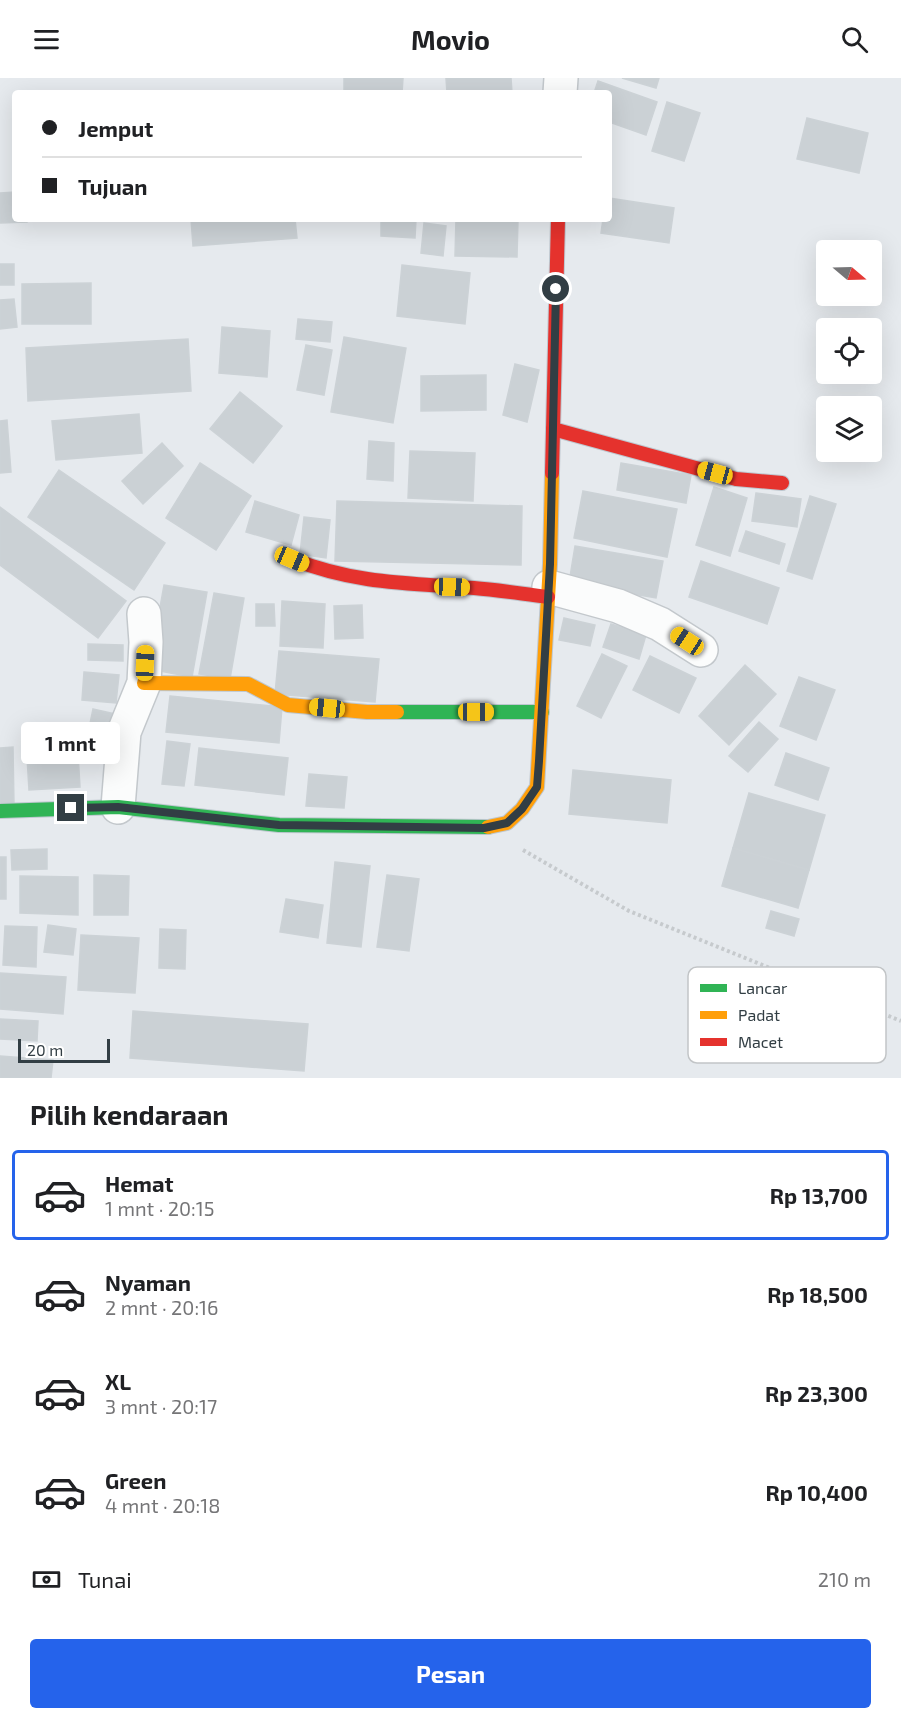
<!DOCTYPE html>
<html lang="id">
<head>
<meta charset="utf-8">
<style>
	:root { --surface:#fff; --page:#f2f2f2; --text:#202124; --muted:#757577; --line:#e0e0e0; --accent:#2563eb }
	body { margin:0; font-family:"Exo 2",sans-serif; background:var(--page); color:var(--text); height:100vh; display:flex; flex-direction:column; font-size:22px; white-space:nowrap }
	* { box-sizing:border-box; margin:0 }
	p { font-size:20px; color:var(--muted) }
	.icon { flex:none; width:33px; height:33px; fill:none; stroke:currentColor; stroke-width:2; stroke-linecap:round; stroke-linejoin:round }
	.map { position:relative; height:1000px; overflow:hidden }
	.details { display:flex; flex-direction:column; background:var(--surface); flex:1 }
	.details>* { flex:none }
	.banner { position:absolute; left:12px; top:12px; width:600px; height:132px; border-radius:6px; box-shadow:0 6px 24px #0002; display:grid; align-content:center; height:132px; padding:0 30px; background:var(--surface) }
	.needle { width:39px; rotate:109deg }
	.buttons { position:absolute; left:816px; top:162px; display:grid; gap:12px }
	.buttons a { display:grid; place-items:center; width:66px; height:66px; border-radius:6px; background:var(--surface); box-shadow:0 6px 24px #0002; font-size:30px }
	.scale { position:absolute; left:18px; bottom:15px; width:92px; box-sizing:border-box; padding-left:6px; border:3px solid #323e44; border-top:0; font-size:16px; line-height:21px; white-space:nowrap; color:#323e44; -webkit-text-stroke:4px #fff; paint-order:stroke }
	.end { position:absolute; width:27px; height:27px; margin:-14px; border:8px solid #323e44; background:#fff; box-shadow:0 0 0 3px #fff }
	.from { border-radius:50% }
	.bubble { position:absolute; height:42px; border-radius:6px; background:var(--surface); box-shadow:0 6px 24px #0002; font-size:20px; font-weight:700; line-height:42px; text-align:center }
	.car { position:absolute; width:18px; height:36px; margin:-18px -9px; border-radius:8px; box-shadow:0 0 4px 2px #0007; background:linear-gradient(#f5c518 24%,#345 0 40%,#f5c518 0 76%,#345 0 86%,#f5c518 0) }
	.banner b { display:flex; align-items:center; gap:21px; height:57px; font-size:22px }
	.banner b+b { border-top:2px solid var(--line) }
	.banner i { width:15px; height:15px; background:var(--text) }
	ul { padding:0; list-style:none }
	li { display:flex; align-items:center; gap:18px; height:90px; margin:0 12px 9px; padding:0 18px; border:3px solid transparent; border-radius:6px }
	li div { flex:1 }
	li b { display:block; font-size:22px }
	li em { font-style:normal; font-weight:700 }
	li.on { border-color:var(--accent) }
	li>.icon { width:54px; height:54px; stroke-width:1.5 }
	h2 { padding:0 30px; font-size:27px; line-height:72px }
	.pay { display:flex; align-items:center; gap:15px; height:66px; padding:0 30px; font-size:22px }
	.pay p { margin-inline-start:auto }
	.cta { display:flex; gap:12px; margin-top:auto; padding:12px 30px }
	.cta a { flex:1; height:69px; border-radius:6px; background:var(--accent); color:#fff; font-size:24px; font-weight:700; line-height:69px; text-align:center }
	header { display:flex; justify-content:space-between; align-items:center; height:78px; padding:0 30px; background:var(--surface); font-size:27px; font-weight:700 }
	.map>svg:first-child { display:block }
	.building { fill:#cbd1d5; stroke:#ccd2d6; stroke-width:1.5 }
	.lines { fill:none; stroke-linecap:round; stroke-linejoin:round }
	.street-casing { stroke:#c3c8cc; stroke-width:36 }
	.fast-casing { stroke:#bec7cf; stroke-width:16 }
	.slow-casing { stroke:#bec7cf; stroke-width:16 }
	.jam-casing { stroke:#bec7cf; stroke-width:16 }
	.path { stroke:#c6cacd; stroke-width:4; stroke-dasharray:3 3; stroke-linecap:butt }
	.street { stroke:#fbfcfc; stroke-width:33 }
	.fast { stroke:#30b455; stroke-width:14 }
	.slow { stroke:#ff9f0a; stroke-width:14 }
	.jam { stroke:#e5322d; stroke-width:14 }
	.route { stroke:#323e44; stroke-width:8 }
	.key { fill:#fff; stroke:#c2c5c7; stroke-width:1.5 }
	.key-label { font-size:16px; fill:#323e44 }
</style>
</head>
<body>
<header><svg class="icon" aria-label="menu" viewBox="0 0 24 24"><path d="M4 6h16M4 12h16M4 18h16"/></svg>Movio<svg class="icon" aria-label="search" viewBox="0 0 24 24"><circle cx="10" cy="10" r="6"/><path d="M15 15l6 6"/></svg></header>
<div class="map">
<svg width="901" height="1000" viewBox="0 0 901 1000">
	<rect width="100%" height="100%" fill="#e6eaee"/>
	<g class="building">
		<polygon points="344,0 403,0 402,15 344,15"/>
		<polygon points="446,0 511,0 512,15 447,15"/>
		<polygon points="622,0 659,0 656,10"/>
		<polygon points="598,3 657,24 646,57 609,44 609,15 594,15"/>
		<polygon points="667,24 700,35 684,83 652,73"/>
		<polygon points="807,40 868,55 859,95 797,81"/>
		<polygon points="15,114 15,141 27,141 27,144 0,145 0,115"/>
		<polygon points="609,120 674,130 669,165 601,155 603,141 609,141"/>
		<polygon points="191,141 295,141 297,160 193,168"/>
		<polygon points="381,141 416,141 415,160 381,158"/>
		<polygon points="456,141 518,141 517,179 455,178"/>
		<polygon points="424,145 446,148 443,178 421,175"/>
		<rect x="0" y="186" width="14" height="21"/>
		<polygon points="402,187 470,195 465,246 397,238"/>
		<polygon points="91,205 91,246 22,246 22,206"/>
		<polygon points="14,221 17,249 0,251 0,222"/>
		<polygon points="298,241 332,244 330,264 296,261"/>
		<polygon points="222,249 270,253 267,299 219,295"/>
		<polygon points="344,259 406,270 393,345 331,334"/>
		<polygon points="188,261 191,313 28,323 26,270"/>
		<polygon points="306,267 332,272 324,317 297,312"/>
		<polygon points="515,286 539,292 527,344 503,337"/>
		<polygon points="486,297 486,332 421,333 421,298"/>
		<polygon points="240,314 282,348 253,385 210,351"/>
		<polygon points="139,336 142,375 56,382 52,343"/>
		<polygon points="7,342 11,394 0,395 0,343"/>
		<polygon points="369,363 394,365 393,403 367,401"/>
		<polygon points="162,365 183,388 143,426 122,403"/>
		<polygon points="410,373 475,375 473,423 408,420"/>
		<polygon points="200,385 251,418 216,472 166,440"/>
		<polygon points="621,385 691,397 686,425 617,412"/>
		<polygon points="59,392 165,465 134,512 28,439"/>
		<polygon points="714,409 747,420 730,478 696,467"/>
		<polygon points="583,413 677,431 667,479 574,460"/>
		<polygon points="756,415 801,421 797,449 752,443"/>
		<polygon points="810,418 836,426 812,501 787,493"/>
		<polygon points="255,423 299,437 291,467 246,454"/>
		<polygon points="337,423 522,428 521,487 335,483"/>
		<polygon points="0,429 126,523 98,560 0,487"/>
		<polygon points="304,439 330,442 326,480 300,476"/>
		<polygon points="746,453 785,466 779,486 739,473"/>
		<polygon points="575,468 663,483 656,520 569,505"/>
		<polygon points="701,483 779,510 767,546 689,519"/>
		<polygon points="164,507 207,514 192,599 149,591"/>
		<polygon points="214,515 244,520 230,601 199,596"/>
		<polygon points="282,523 325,526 323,570 280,568"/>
		<polygon points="256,526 274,526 275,548 256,548"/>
		<polygon points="362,527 363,560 335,561 334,528"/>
		<polygon points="564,540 595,547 590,568 559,562"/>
		<polygon points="611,546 646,557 639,581 603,569"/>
		<polygon points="88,566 123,567 123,583 88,582"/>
		<polygon points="279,573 379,581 375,624 275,616"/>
		<polygon points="602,576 627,588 601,640 577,628"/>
		<polygon points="650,578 696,600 679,635 633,612"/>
		<polygon points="745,587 776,616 729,667 699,638"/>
		<polygon points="84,594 119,597 116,625 82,622"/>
		<polygon points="799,599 835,612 816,662 780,648"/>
		<polygon points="170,618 282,629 279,665 166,654"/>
		<polygon points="93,631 120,637 110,681 84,675"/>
		<polygon points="759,644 778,661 748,694 729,678"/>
		<polygon points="77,659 80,709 29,712 26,662"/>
		<polygon points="167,663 190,666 184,708 162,706"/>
		<polygon points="13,669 14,728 0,728 0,670"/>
		<polygon points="199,670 288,680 284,717 195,707"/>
		<polygon points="786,675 829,690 818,722 775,707"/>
		<polygon points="573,692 671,702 667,745 569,736"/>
		<polygon points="309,696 347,699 344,730 306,728"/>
		<polygon points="749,715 825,737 809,792 733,770"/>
		<polygon points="733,770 809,792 798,830 722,808"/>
		<polygon points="47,771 47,791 12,792 11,772"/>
		<rect x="0" y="779" width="6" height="42"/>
		<polygon points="335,784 370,788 361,869 327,865"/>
		<polygon points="94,797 129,798 128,837 94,837"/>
		<polygon points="387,797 419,801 409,873 377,869"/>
		<polygon points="20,798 78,799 78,837 20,835"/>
		<polygon points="286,821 323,827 318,860 280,854"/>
		<polygon points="771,833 799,841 794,858 766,850"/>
		<polygon points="48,847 76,851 73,877 44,874"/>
		<polygon points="5,848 37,849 36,889 3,887"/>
		<polygon points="160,851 186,852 185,891 159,890"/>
		<polygon points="81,857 139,860 135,915 78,912"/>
		<polygon points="0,895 66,899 63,936 0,931"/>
		<polygon points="133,933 308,946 304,993 130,980"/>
		<polygon points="0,941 38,943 37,963 0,961"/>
		<polygon points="0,978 53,982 51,1000 0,1000"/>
	</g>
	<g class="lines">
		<defs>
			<g id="street">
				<polyline points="560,15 561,0"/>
				<polyline points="549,509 618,528 660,546 701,572"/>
				<polyline points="118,729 124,654 144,605 146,564 144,536"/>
			</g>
			<g id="fast">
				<polyline points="397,634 542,634"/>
				<polyline points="0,733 118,729 279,747 488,749"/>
			</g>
			<g id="slow">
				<polyline points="144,605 248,606 288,627 367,634 397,634"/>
				<polyline points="488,749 507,745 522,731 537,709 550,486 552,395"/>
			</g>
			<g id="jam">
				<polyline points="553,351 736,401 782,405"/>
				<polyline points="552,395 558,141"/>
				<path d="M292 481C356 506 407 505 474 510 499 512 523 516 548 519"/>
			</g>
		</defs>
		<use href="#street" class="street-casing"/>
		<use href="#fast" class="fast-casing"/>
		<use href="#slow" class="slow-casing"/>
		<use href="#jam" class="jam-casing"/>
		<polyline class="path" points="523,772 629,833 901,943"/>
		<use href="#street" class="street"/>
		<use href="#fast" class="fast"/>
		<use href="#slow" class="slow"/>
		<use href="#jam" class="jam"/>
	</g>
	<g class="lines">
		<polyline class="route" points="71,730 118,729 279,747 484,750 507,745 522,731 537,709 539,683 550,486 556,211"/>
	</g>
	<rect x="688" y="889" width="198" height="96" rx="9" class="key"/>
	<rect x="700" y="906" width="27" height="8" fill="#30b455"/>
	<rect x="700" y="933" width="27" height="8" fill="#ff9f0a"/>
	<rect x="700" y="960" width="27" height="8" fill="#e5322d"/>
	<g class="key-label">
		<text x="738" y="916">Lancar</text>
		<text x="738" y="943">Padat</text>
		<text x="738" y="970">Macet</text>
	</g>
</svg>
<div class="buttons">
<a><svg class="needle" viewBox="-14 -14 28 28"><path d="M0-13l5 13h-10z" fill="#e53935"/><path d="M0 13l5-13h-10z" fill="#757577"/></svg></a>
<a><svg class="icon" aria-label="locate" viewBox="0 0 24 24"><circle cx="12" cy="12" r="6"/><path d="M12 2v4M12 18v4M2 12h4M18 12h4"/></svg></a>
<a><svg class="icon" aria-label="layers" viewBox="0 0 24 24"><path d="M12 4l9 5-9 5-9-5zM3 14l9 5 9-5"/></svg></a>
</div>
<div class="scale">20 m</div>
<i class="end from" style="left:556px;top:211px"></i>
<i class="end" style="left:71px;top:730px"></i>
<div class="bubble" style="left:21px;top:644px;width:99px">1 mnt</div>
<i class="car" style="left:715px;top:395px;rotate:285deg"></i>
<i class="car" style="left:292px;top:481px;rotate:113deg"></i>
<i class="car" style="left:452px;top:509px;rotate:92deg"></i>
<i class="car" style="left:687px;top:563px;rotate:303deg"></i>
<i class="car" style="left:145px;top:585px;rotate:2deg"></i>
<i class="car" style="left:327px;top:630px;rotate:276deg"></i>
<i class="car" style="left:476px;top:634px;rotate:90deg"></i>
<div class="banner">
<b><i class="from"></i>Jemput</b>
<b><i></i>Tujuan</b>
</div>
</div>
<section class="details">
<h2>Pilih kendaraan</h2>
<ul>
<li class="on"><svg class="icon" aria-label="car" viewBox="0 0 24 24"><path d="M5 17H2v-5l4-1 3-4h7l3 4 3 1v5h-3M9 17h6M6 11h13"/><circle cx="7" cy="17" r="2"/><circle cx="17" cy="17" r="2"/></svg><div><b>Hemat</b><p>1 mnt · 20:15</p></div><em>Rp 13,700</em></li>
<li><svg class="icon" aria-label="car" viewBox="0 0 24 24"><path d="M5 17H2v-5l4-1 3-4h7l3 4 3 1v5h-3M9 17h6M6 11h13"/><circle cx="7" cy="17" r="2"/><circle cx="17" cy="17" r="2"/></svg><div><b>Nyaman</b><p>2 mnt · 20:16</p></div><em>Rp 18,500</em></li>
<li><svg class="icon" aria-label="car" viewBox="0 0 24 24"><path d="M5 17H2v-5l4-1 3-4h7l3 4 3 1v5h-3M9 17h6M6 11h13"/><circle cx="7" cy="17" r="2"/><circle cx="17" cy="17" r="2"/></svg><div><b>XL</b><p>3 mnt · 20:17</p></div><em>Rp 23,300</em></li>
<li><svg class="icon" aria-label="car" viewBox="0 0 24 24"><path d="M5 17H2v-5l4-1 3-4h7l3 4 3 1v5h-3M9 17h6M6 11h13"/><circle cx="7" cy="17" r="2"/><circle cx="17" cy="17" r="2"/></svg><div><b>Green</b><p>4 mnt · 20:18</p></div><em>Rp 10,400</em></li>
</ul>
<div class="pay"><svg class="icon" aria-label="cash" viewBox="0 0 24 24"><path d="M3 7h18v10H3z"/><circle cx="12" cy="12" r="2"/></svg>Tunai<p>210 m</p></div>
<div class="cta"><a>Pesan</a></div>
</section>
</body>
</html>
